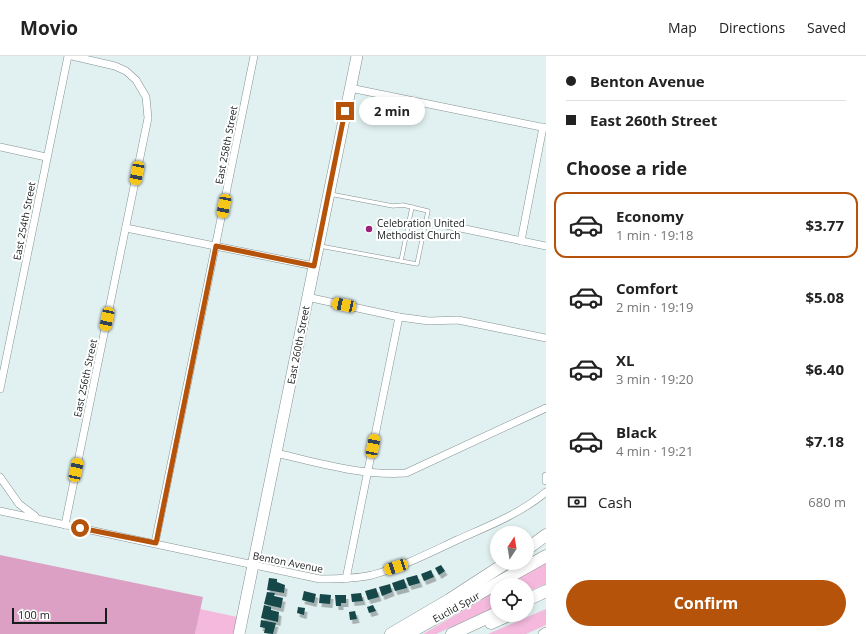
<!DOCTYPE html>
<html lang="en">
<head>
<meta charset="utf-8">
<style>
	:root { --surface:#fff; --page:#f6f6f6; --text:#222; --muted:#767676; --line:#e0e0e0; --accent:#b45309 }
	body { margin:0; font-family:"Open Sans",sans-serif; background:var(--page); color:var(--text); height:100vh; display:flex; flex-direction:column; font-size:15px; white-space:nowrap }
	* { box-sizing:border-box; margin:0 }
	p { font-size:13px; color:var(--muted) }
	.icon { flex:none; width:22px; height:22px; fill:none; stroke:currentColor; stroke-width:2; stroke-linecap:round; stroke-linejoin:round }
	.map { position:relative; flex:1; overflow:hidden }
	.details { display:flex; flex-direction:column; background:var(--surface); width:320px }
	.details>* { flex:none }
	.banner { display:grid; align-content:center; height:88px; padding:0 20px; background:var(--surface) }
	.needle { width:26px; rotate:12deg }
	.tools { position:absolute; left:490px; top:470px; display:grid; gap:8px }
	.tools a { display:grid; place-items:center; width:44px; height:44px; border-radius:50%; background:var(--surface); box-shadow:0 2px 6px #0003; font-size:20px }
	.scale { position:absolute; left:12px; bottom:10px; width:95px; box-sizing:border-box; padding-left:4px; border:2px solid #171c1c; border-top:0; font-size:11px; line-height:14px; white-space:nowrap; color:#171c1c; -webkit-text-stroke:3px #fff; paint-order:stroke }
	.end { position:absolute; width:18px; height:18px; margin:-9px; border:5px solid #b45309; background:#fff; box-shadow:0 0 0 2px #fff }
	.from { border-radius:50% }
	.bubble { position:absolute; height:28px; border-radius:14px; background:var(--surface); box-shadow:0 2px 6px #0003; font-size:13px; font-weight:700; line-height:28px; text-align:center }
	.car { position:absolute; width:12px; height:24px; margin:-12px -6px; border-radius:5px; box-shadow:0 0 3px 1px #0007; background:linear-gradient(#f5c518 24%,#345 0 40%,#f5c518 0 76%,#345 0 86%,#f5c518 0) }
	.banner b { display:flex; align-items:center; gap:14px; height:38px; font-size:15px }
	.banner b+b { border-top:1px solid var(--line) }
	.banner i { width:10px; height:10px; background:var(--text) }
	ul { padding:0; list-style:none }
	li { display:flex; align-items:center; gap:12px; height:66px; margin:0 8px 6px; padding:0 12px; border:2px solid transparent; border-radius:12px }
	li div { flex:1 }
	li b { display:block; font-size:15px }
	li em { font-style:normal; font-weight:700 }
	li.on { border-color:var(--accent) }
	li>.icon { width:36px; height:36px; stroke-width:1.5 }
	h2 { padding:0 20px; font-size:18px; line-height:48px }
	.pay { display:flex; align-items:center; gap:10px; height:44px; padding:0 20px; font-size:15px }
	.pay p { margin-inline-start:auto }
	.primary-button { display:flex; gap:8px; margin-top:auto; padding:8px 20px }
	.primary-button a { flex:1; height:46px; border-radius:24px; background:var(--accent); color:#fff; font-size:16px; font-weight:700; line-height:46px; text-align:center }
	header { display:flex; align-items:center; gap:24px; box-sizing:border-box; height:56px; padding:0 20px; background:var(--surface); border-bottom:1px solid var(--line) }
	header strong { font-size:19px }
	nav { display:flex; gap:22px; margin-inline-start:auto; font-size:14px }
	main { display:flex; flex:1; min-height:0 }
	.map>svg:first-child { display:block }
	.green { fill:#f4b9dc }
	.forest { fill:#dba0c4 }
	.building { fill:#184748; filter:url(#shadow) }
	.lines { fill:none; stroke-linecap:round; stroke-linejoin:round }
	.lane-casing { stroke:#839191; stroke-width:4.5 }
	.street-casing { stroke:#839191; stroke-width:8 }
	.secondary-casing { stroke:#839191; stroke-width:10 }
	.primary-casing { stroke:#839191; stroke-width:12 }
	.highway-casing { stroke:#839191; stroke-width:13 }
	.lane { stroke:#fff; stroke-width:3.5 }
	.street { stroke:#fff; stroke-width:7 }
	.secondary { stroke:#fff; stroke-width:9 }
	.primary { stroke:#fff; stroke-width:11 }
	.highway { stroke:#fff; stroke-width:12 }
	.route { stroke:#b45309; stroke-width:5 }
	.poi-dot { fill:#9b2178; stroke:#fff; stroke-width:1.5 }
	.labels { text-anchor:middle; stroke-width:4; stroke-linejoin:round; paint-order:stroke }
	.street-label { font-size:10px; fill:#171c1c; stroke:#fff }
	.poi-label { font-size:10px; fill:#171c1c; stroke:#fff; text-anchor:start }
</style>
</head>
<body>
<header>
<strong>Movio</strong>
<nav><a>Map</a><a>Directions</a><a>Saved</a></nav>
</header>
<main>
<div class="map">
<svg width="546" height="578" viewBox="0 0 546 578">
	<defs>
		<filter id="shadow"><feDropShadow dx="2.5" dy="4" stdDeviation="0" flood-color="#0004"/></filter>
	</defs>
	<rect width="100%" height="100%" fill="#e1f0f0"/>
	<g class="green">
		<polygon points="546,506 546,528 527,536 527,529 508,529"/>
		<polygon points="497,535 497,550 436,578 423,578"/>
		<polygon points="200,553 242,562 239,578 195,578"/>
		<polygon points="546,553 546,569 526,578 488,578"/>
	</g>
	<polygon class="forest" points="0,499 203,541 195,578 0,578"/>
	<g class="building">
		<polygon points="441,509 445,515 439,519 435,512"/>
		<polygon points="431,514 434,521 424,525 421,518"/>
		<polygon points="417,519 420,527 409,530 406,522"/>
		<polygon points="269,522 277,523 277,526 285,529 284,537 267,534"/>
		<polygon points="404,523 407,532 395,535 392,527"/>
		<polygon points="390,528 392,536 382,540 379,531"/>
		<polygon points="376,532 379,541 368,544 365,535"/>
		<polygon points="304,535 316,538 314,547 302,544"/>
		<polygon points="267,536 275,537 274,540 283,542 281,552 264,548"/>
		<polygon points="361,537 363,545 352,546 351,538"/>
		<polygon points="320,538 331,539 330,548 319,547"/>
		<polygon points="335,539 346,539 346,547 341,547 341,550 336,550"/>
		<polygon points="264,549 271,551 271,554 279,556 278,566 261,562"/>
		<polygon points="373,549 376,555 369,557 367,551"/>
		<polygon points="298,551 305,552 304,559 297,557"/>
		<polygon points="355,555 357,563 350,564 349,556"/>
		<polygon points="261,564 276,567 273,578 264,577 265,572 260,571"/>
	</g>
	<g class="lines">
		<defs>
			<g id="lane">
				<polyline points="320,190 417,208 428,155 403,149 393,150 330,138"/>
				<polyline points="401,205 412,151"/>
			</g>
			<g id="street">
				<polyline points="350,32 546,72"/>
				<polyline points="0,91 46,101"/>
				<polyline points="446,169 546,190"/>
				<polyline points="126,172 314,210"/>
				<polyline points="521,185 543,71"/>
				<polyline points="307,241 399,261 429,265 458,264 546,282"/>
				<polyline points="0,333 68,0"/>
				<path d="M276 397C318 407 362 420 406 417L546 352"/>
				<polyline points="546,420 546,425"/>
				<polyline points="0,421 19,448 35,460"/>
				<path d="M0 455 320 523C337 523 355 523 372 519 402 511 429 497 457 484 488 470 520 458 546 436"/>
				<polyline points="65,469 148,62 146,41 136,24 126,15 115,10 72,0"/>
				<polyline points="155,487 254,0"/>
				<polyline points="346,523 399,261"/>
			</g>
			<polyline id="secondary" points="543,578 546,576"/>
			<polyline id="primary" points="239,578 357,0"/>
			<g id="highway">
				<polyline points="527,493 546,479"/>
				<polyline points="527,544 546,535"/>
				<polyline points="491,567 509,559"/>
				<polyline points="391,578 449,544 506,507"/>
				<polyline points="407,578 546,500"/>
				<polyline points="452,578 497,557"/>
			</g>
		</defs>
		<use href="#lane" class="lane-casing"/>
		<use href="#street" class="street-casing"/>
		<use href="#secondary" class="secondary-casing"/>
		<use href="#primary" class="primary-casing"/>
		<use href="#highway" class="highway-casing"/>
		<use href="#lane" class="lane"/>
		<use href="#street" class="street"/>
		<use href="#secondary" class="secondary"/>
		<use href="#primary" class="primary"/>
		<use href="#highway" class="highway"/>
	</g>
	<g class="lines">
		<polyline class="route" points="80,472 156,487 216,190 314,210 345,55"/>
	</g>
	<circle class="poi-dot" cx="369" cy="173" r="4"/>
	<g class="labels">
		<g class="street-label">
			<text transform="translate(226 89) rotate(-79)" y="4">East 258th Street</text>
			<text transform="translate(24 165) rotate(-79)" y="4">East 254th Street</text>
			<text transform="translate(298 289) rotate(-79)" y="4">East 260th Street</text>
			<text transform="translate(85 322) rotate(-78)" y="4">East 256th Street</text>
			<text transform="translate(288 506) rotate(11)" y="4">Benton Avenue</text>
			<text transform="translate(456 551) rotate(-29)" y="4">Euclid Spur</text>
		</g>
		<g class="poi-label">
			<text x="377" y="171">Celebration United<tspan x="377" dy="12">Methodist Church</tspan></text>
		</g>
	</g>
</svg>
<div class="tools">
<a><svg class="needle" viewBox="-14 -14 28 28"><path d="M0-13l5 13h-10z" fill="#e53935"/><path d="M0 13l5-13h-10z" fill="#767676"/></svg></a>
<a><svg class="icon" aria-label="locate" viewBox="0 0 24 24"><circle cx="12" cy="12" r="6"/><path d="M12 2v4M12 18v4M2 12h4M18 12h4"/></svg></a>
</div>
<div class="scale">100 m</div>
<i class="end from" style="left:80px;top:472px"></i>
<i class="end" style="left:345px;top:55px"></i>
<div class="bubble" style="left:359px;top:41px;width:66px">2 min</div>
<i class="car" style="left:137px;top:117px;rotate:191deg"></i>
<i class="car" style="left:224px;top:150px;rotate:191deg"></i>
<i class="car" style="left:344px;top:249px;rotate:282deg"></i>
<i class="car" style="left:107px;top:263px;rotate:192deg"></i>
<i class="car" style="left:373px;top:390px;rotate:11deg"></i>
<i class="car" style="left:76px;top:414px;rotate:12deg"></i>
<i class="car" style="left:396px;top:511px;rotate:252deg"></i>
</div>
<section class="details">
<div class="banner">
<b><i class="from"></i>Benton Avenue</b>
<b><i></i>East 260th Street</b>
</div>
<h2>Choose a ride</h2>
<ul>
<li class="on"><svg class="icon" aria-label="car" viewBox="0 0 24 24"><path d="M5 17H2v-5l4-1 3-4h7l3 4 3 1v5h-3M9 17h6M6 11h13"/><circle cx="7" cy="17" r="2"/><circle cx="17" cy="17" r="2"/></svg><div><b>Economy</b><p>1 min · 19:18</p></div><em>$3.77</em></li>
<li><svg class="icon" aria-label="car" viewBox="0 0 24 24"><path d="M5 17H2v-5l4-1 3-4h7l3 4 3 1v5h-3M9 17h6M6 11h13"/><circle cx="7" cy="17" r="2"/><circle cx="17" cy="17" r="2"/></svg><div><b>Comfort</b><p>2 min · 19:19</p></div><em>$5.08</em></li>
<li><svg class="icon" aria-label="car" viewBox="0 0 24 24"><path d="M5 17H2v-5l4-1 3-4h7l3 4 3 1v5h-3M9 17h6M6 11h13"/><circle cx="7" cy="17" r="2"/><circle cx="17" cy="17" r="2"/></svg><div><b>XL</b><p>3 min · 19:20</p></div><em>$6.40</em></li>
<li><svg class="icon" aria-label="car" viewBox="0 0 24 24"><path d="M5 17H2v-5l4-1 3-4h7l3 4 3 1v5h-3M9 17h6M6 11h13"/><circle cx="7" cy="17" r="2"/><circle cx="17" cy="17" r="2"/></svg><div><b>Black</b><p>4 min · 19:21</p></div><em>$7.18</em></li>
</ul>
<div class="pay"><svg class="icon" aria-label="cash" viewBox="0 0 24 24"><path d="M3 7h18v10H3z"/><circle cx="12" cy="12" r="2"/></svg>Cash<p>680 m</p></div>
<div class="primary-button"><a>Confirm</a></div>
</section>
</main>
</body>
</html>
